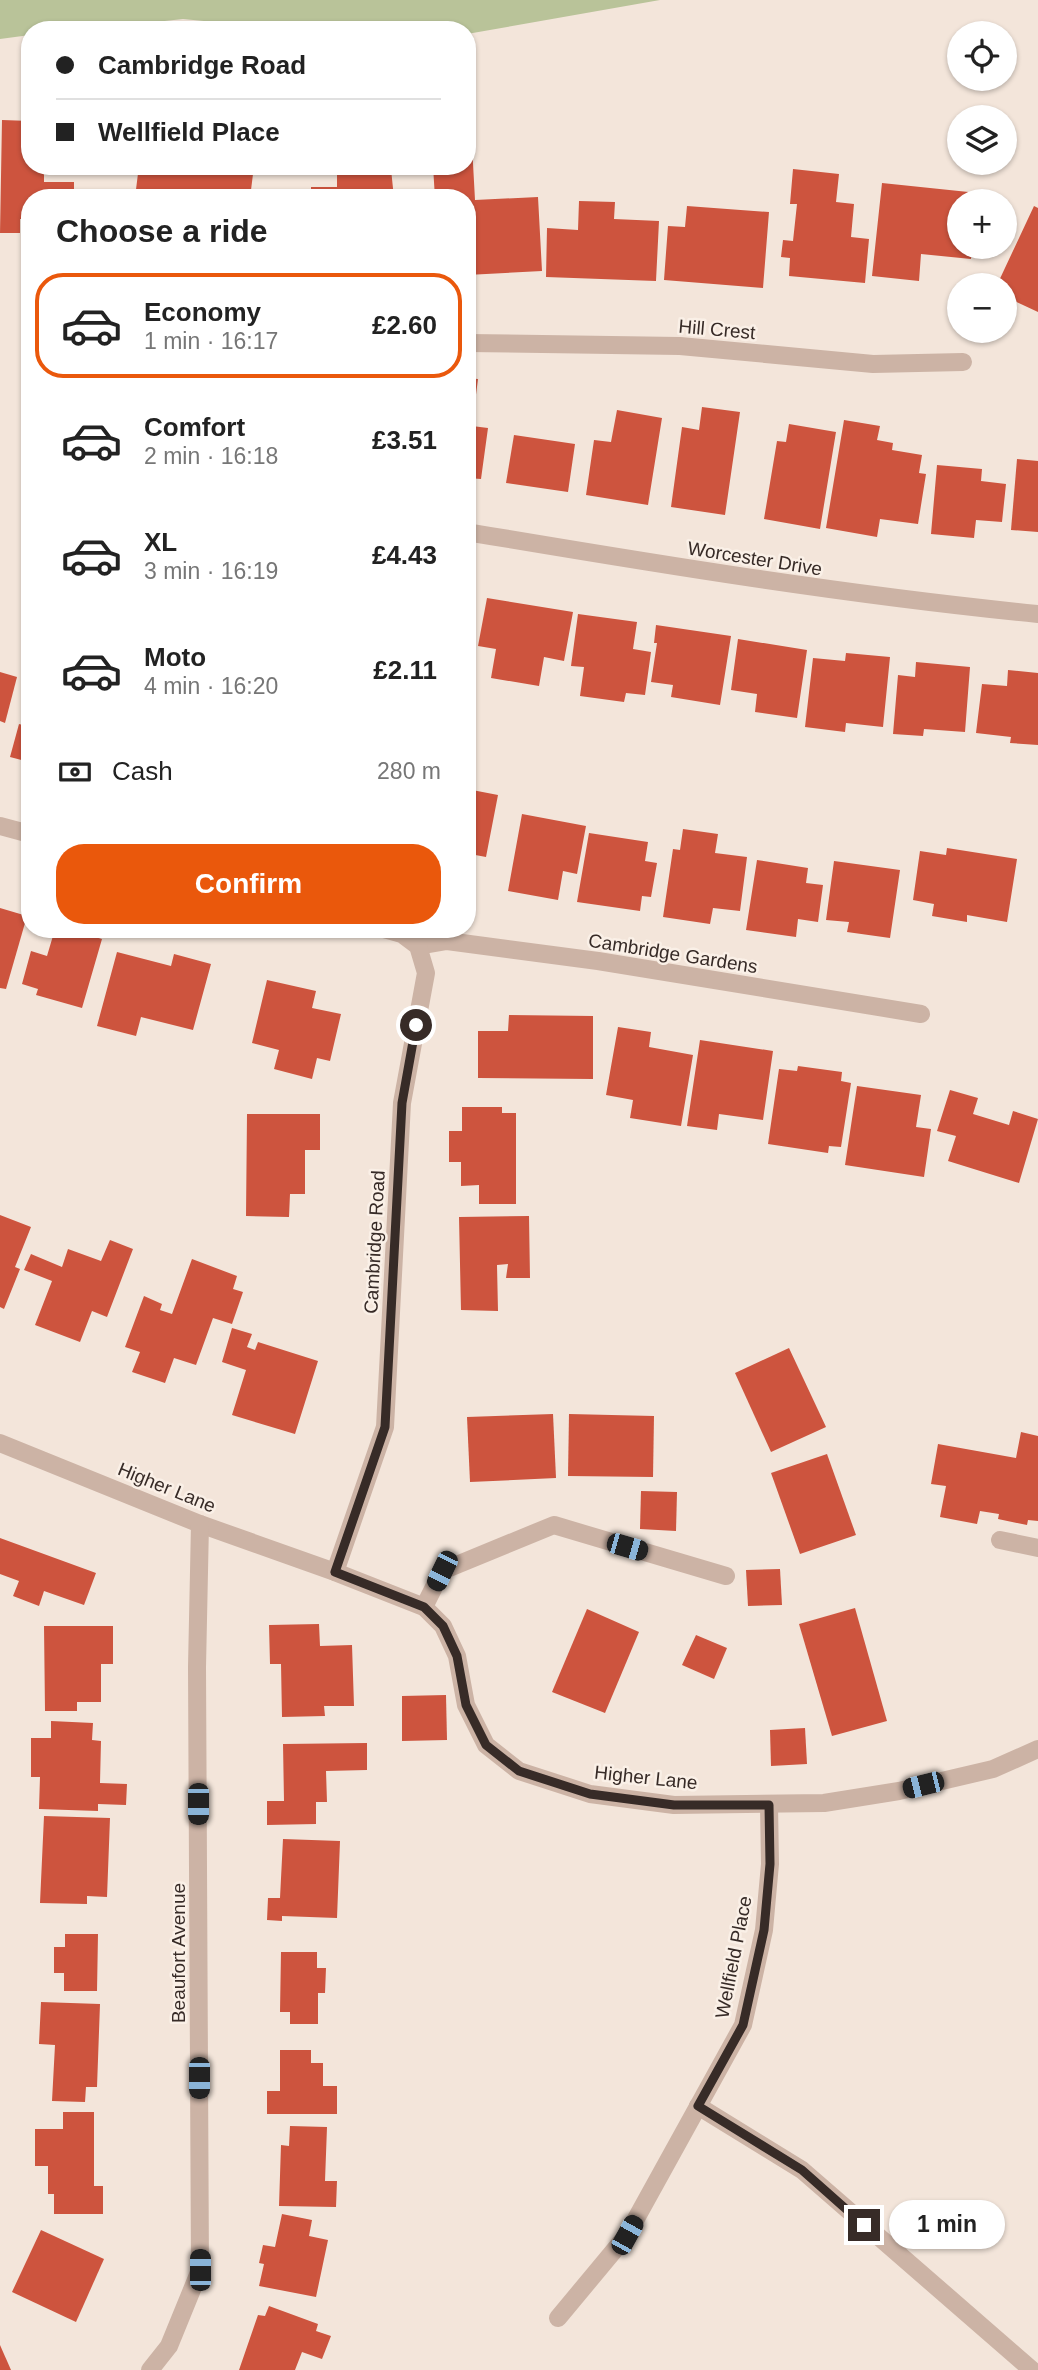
<!DOCTYPE html>
<html lang="en">
<head>
<meta charset="utf-8">
<style>
	:root { --surface:#fff; --page:#f6f6f6; --text:#222; --muted:#767676; --line:#e0e0e0; --accent:#ea580c }
	body { margin:0; font-family:Helvetica,sans-serif; background:var(--page); color:var(--text); height:100vh; display:flex; flex-direction:column; font-size:26px; white-space:nowrap }
	* { box-sizing:border-box; margin:0 }
	p { font-size:23px; color:var(--muted) }
	.icon { flex:none; width:38px; height:38px; fill:none; stroke:currentColor; stroke-width:2; stroke-linecap:round; stroke-linejoin:round }
	.map { position:relative; flex:1; overflow:hidden }
	.side { position:absolute; left:21px; top:189px; width:455px; height:749px; display:flex; flex-direction:column; background:var(--surface); border-radius:28px; box-shadow:0 2px 5px #0004 }
	.side>* { flex:none }
	.guide { position:absolute; left:21px; top:21px; width:455px; height:154px; border-radius:28px; box-shadow:0 2px 5px #0004; display:grid; align-content:center; height:154px; padding:0 35px; background:var(--surface) }
	.tools { position:absolute; left:947px; top:21px; display:grid; gap:14px }
	.tools a { display:grid; place-items:center; width:70px; height:70px; border-radius:50%; background:var(--surface); box-shadow:0 2px 5px #0004; font-size:35px }
	.end { position:absolute; width:32px; height:32px; margin:-16px; border:9px solid #372b27; background:#fff; box-shadow:0 0 0 4px #fff }
	.from { border-radius:50% }
	.bubble { position:absolute; height:49px; border-radius:24px; background:var(--surface); box-shadow:0 2px 5px #0004; font-size:23px; font-weight:700; line-height:49px; text-align:center }
	.car { position:absolute; width:21px; height:42px; margin:-21px -10px; border-radius:9px; box-shadow:0 0 5px 2px #0007; background:linear-gradient(#222 24%,#8ab4d8 0 40%,#222 0 76%,#8ab4d8 0 86%,#222 0) }
	.guide b { display:flex; align-items:center; gap:24px; height:66px; font-size:26px }
	.guide b+b { border-top:2px solid var(--line) }
	.guide i { width:18px; height:18px; background:var(--text) }
	ul { padding:0; list-style:none }
	li { display:flex; align-items:center; gap:21px; height:105px; margin:0 14px 10px; padding:0 21px; border:4px solid transparent; border-radius:28px }
	li div { flex:1 }
	li b { display:block; font-size:26px }
	li em { font-style:normal; font-weight:700 }
	li.on { border-color:var(--accent) }
	li>.icon { width:63px; height:63px; stroke-width:1.5 }
	h2 { padding:0 35px; font-size:32px; line-height:84px }
	.pay { display:flex; align-items:center; gap:18px; height:77px; padding:0 35px; font-size:26px }
	.pay p { margin-inline-start:auto }
	.button { display:flex; gap:14px; margin-top:auto; padding:14px 35px }
	.button a { flex:1; height:80px; border-radius:28px; background:var(--accent); color:#fff; font-size:28px; font-weight:700; line-height:80px; text-align:center }
	.map>svg:first-child { display:block }
	.green { fill:#b9c399 }
	.building { fill:#cd543e }
	.lines { fill:none; stroke-linecap:round; stroke-linejoin:round }
	.minor { stroke:#ccb3a5; stroke-width:18 }
	.route { stroke:#372b27; stroke-width:9 }
	.labels { text-anchor:middle; stroke-width:5; stroke-linejoin:round; paint-order:stroke }
	.street-label { font-size:19px; fill:#372b27; stroke:#faf0e7 }
</style>
</head>
<body>
<div class="map">
<svg width="1038" height="2370" viewBox="0 0 1038 2370">
	<rect width="100%" height="100%" fill="#f3e5da"/>
	<polygon class="green" points="0,0 660,0 467,34 467,30 297,30 183,19 82,30 30,30 30,35 0,39"/>
	<g class="building">
		<polygon points="2,120 30,121 30,166 44,166 44,182 74,182 74,198 30,198 30,219 20,219 20,233 0,233"/>
		<polygon points="467,145 472,145 475,200 538,197 542,271 467,275 467,198 435,198 433,166 467,166"/>
		<polygon points="139,166 254,166 250,198 135,197"/>
		<polygon points="337,169 391,169 394,198 311,198 311,187 337,187"/>
		<polygon points="793,169 839,174 836,202 854,204 851,237 869,239 865,283 789,276 790,258 781,257 783,240 793,241 797,204 790,204"/>
		<polygon points="882,183 978,193 977,201 959,201 959,247 972,247 971,259 921,254 919,281 872,276"/>
		<polygon points="579,201 615,202 614,219 659,221 656,281 546,277 547,228 578,230"/>
		<polygon points="687,206 769,212 763,288 664,280 668,226 685,227"/>
		<polygon points="1034,206 1038,208 1038,312 1004,296 1004,285 997,285"/>
		<polygon points="467,378 478,379 472,426 488,428 481,479 467,478"/>
		<polygon points="702,407 740,412 725,515 671,507 682,427 699,430"/>
		<polygon points="617,410 662,418 648,505 586,495 594,440 611,442"/>
		<polygon points="844,420 880,426 877,440 893,443 892,450 922,455 919,473 926,474 918,524 880,519 877,537 826,528"/>
		<polygon points="789,424 836,432 820,529 764,519 777,441 786,442"/>
		<polygon points="514,435 575,444 568,492 506,483"/>
		<polygon points="1017,459 1038,461 1038,532 1011,530"/>
		<polygon points="937,465 982,469 981,481 1006,484 1002,522 976,520 974,538 931,534"/>
		<polygon points="487,598 573,612 564,661 544,657 539,686 491,678 496,649 478,646"/>
		<polygon points="578,614 637,622 633,649 651,652 645,695 626,693 624,702 580,696 584,667 571,666"/>
		<polygon points="656,625 731,636 720,705 671,697 673,685 651,682 657,643 654,643"/>
		<polygon points="738,639 807,650 797,718 755,712 757,694 731,690"/>
		<polygon points="846,653 890,657 883,727 846,723 845,732 805,727 813,658 845,661"/>
		<polygon points="916,662 970,667 965,732 924,729 923,736 893,734 898,675 915,677"/>
		<polygon points="1008,670 1038,673 1038,745 1010,743 1011,737 976,733 982,684 1007,686"/>
		<polygon points="0,672 17,677 5,723 0,721"/>
		<polygon points="19,724 30,727 29,762 10,757"/>
		<polygon points="467,789 498,795 486,857 470,854 469,864"/>
		<polygon points="522,814 586,826 577,874 563,871 558,900 508,891"/>
		<polygon points="683,829 718,834 715,853 747,857 740,911 713,908 710,924 663,917 673,849 680,850"/>
		<polygon points="589,833 648,842 645,861 657,863 651,897 642,896 640,911 577,902"/>
		<polygon points="947,848 1017,859 1007,922 967,915 967,922 932,916 934,904 913,900 920,851 946,855"/>
		<polygon points="757,860 808,868 806,883 823,885 818,922 798,919 796,937 746,930"/>
		<polygon points="834,861 900,870 890,938 847,932 849,922 826,920"/>
		<polygon points="0,908 27,916 6,989 0,988"/>
		<polygon points="55,929 68,929 102,939 82,1008 36,995 38,989 22,984 31,951 47,956"/>
		<polygon points="117,952 171,966 174,954 211,964 193,1030 141,1017 136,1036 97,1026"/>
		<polygon points="267,980 316,991 312,1008 341,1014 330,1061 317,1058 312,1079 274,1069 279,1050 252,1043"/>
		<polygon points="509,1015 593,1016 593,1079 478,1078 478,1031 508,1031"/>
		<polygon points="618,1027 651,1032 649,1047 693,1055 681,1126 630,1118 633,1100 606,1095"/>
		<polygon points="700,1040 773,1051 763,1120 719,1114 717,1130 687,1126"/>
		<polygon points="798,1066 842,1072 841,1081 851,1083 841,1147 829,1146 828,1153 768,1144 779,1069 797,1071"/>
		<polygon points="857,1086 921,1095 916,1127 931,1129 924,1177 845,1165"/>
		<polygon points="950,1090 978,1098 973,1114 1009,1125 1013,1111 1038,1119 1019,1183 948,1161 956,1136 937,1131"/>
		<polygon points="462,1107 502,1107 502,1113 516,1113 516,1204 479,1204 479,1185 461,1186 461,1162 449,1162 449,1131 462,1131"/>
		<polygon points="247,1114 320,1114 320,1150 305,1150 305,1194 290,1194 289,1217 246,1216"/>
		<polygon points="0,1215 31,1227 15,1267 20,1269 4,1309 0,1307"/>
		<polygon points="529,1216 530,1278 506,1278 508,1264 497,1265 498,1311 461,1310 459,1217"/>
		<polygon points="110,1240 133,1249 107,1317 92,1311 80,1342 35,1325 52,1281 24,1270 31,1254 62,1267 68,1249 101,1261"/>
		<polygon points="192,1259 237,1276 233,1289 243,1292 232,1324 213,1318 196,1365 174,1358 165,1383 132,1372 140,1352 125,1347 144,1296 162,1304 160,1310 172,1314"/>
		<polygon points="232,1328 252,1334 247,1347 255,1350 258,1342 318,1361 295,1434 232,1415 246,1370 222,1362"/>
		<polygon points="789,1348 826,1427 771,1452 735,1373"/>
		<polygon points="553,1414 556,1478 470,1482 467,1417"/>
		<polygon points="569,1414 654,1416 653,1477 568,1476"/>
		<polygon points="1021,1432 1038,1436 1038,1521 1028,1520 1027,1525 998,1519 999,1514 980,1511 977,1524 940,1517 946,1486 931,1484 938,1444 1016,1458"/>
		<polygon points="827,1454 856,1535 800,1554 771,1473"/>
		<polygon points="641,1491 677,1492 676,1531 640,1529"/>
		<polygon points="0,1538 96,1573 84,1605 44,1591 39,1606 13,1596 19,1581 0,1574"/>
		<polygon points="780,1569 782,1605 748,1606 746,1570"/>
		<polygon points="855,1608 887,1721 832,1736 799,1624"/>
		<polygon points="587,1609 639,1632 605,1713 552,1692"/>
		<polygon points="319,1624 320,1646 352,1645 354,1706 324,1706 325,1716 282,1717 281,1664 270,1664 269,1625"/>
		<polygon points="44,1626 113,1626 113,1664 101,1664 101,1702 77,1702 77,1711 45,1711"/>
		<polygon points="696,1635 727,1648 714,1679 682,1665"/>
		<polygon points="446,1695 447,1740 402,1741 402,1696"/>
		<polygon points="51,1721 93,1723 92,1740 101,1741 100,1783 127,1784 126,1805 98,1804 98,1811 39,1809 40,1777 31,1777 31,1738 51,1738"/>
		<polygon points="805,1728 807,1764 771,1766 770,1730"/>
		<polygon points="367,1743 367,1770 326,1771 327,1802 316,1802 316,1824 267,1825 267,1801 284,1801 283,1744"/>
		<polygon points="44,1816 110,1818 107,1897 87,1896 87,1904 40,1903"/>
		<polygon points="283,1839 340,1841 337,1918 282,1916 282,1921 267,1920 268,1898 280,1898"/>
		<polygon points="65,1934 98,1934 97,1991 64,1991 64,1973 54,1973 54,1947 65,1947"/>
		<polygon points="281,1952 317,1952 317,1968 326,1968 325,1993 318,1993 318,2024 290,2024 290,2012 280,2012"/>
		<polygon points="41,2002 100,2004 97,2087 86,2087 85,2102 52,2101 55,2045 39,2044"/>
		<polygon points="280,2050 311,2050 311,2063 323,2063 323,2086 337,2086 337,2114 267,2114 267,2091 280,2091"/>
		<polygon points="63,2112 94,2112 94,2186 103,2186 103,2214 54,2214 54,2194 48,2194 48,2166 35,2166 35,2129 63,2129"/>
		<polygon points="290,2126 327,2127 325,2181 337,2181 336,2207 279,2206 281,2145 289,2146"/>
		<polygon points="282,2214 312,2220 309,2236 328,2240 316,2297 259,2286 264,2264 259,2263 263,2245 275,2247"/>
		<polygon points="41,2230 104,2259 76,2322 12,2292"/>
		<polygon points="269,2306 318,2324 316,2331 331,2336 322,2359 302,2352 295,2370 239,2370 258,2315 265,2316"/>
		<polygon points="0,2345 11,2370 0,2370"/>
	</g>
	<g class="lines">
		<g class="minor">
			<polyline points="467,343 680,346 873,364 963,362"/>
			<path d="M467 532C657 564 846 595 1038 614"/>
			<polyline points="0,826 30,834"/>
			<polyline points="418,946 447,941 598,961 921,1014"/>
			<polyline points="0,1443 200,1524 335,1572 424,1607 443,1626 457,1656 466,1705 486,1745 519,1771 590,1794 674,1805 824,1803 899,1791 993,1769 1038,1749"/>
			<polyline points="1000,1540 1038,1548"/>
			<polyline points="335,1572 385,1427 402,1103 426,973 418,946 402,934 384,929"/>
			<polyline points="424,1607 442,1571 554,1525 726,1576"/>
			<polyline points="698,2106 802,2170 1032,2370"/>
			<polyline points="558,2318 627,2235 743,2025 764,1930 770,1864 769,1805"/>
			<polyline points="150,2370 169,2346 200,2270 197,1667 200,1524"/>
		</g>
	</g>
	<g class="lines">
		<polyline class="route" points="416,1025 402,1103 385,1427 335,1572 424,1607 443,1626 457,1656 466,1705 486,1745 519,1771 590,1794 674,1805 769,1805 770,1864 764,1930 743,2025 698,2106 802,2170 864,2225"/>
	</g>
	<g class="labels">
		<g class="street-label">
			<text transform="translate(717 329) rotate(5)" y="7">Hill Crest</text>
			<text transform="translate(755 558) rotate(9)" y="7">Worcester Drive</text>
			<text transform="translate(673 953) rotate(9)" y="7">Cambridge Gardens</text>
			<text transform="translate(374 1242) rotate(-87)" y="7">Cambridge Road</text>
			<text transform="translate(167 1487) rotate(22)" y="7">Higher Lane</text>
			<text transform="translate(646 1777) rotate(6)" y="7">Higher Lane</text>
			<text transform="translate(178 1953) rotate(-90)" y="7">Beaufort Avenue</text>
			<text transform="translate(733 1957) rotate(-79)" y="7">Wellfield Place</text>
		</g>
	</g>
</svg>
<div class="tools">
<a><svg class="icon" aria-label="locate" viewBox="0 0 24 24"><circle cx="12" cy="12" r="6"/><path d="M12 2v4M12 18v4M2 12h4M18 12h4"/></svg></a>
<a><svg class="icon" aria-label="layers" viewBox="0 0 24 24"><path d="M12 4l9 5-9 5-9-5zM3 14l9 5 9-5"/></svg></a>
<a>+</a>
<a>−</a>
</div>
<i class="end from" style="left:416px;top:1025px"></i>
<i class="end" style="left:864px;top:2225px"></i>
<div class="bubble" style="left:889px;top:2200px;width:116px">1 min</div>
<i class="car" style="left:627px;top:1547px;rotate:106deg"></i>
<i class="car" style="left:442px;top:1571px;rotate:206deg"></i>
<i class="car" style="left:923px;top:1785px;rotate:256deg"></i>
<i class="car" style="left:198px;top:1804px;rotate:180deg"></i>
<i class="car" style="left:199px;top:2078px;rotate:180deg"></i>
<i class="car" style="left:627px;top:2235px;rotate:29deg"></i>
<i class="car" style="left:200px;top:2270px;rotate:0deg"></i>
<div class="guide">
<b><i class="from"></i>Cambridge Road</b>
<b><i></i>Wellfield Place</b>
</div>
<section class="side">
<h2>Choose a ride</h2>
<ul>
<li class="on"><svg class="icon" aria-label="car" viewBox="0 0 24 24"><path d="M5 17H2v-5l4-1 3-4h7l3 4 3 1v5h-3M9 17h6M6 11h13"/><circle cx="7" cy="17" r="2"/><circle cx="17" cy="17" r="2"/></svg><div><b>Economy</b><p>1 min · 16:17</p></div><em>£2.60</em></li>
<li><svg class="icon" aria-label="car" viewBox="0 0 24 24"><path d="M5 17H2v-5l4-1 3-4h7l3 4 3 1v5h-3M9 17h6M6 11h13"/><circle cx="7" cy="17" r="2"/><circle cx="17" cy="17" r="2"/></svg><div><b>Comfort</b><p>2 min · 16:18</p></div><em>£3.51</em></li>
<li><svg class="icon" aria-label="car" viewBox="0 0 24 24"><path d="M5 17H2v-5l4-1 3-4h7l3 4 3 1v5h-3M9 17h6M6 11h13"/><circle cx="7" cy="17" r="2"/><circle cx="17" cy="17" r="2"/></svg><div><b>XL</b><p>3 min · 16:19</p></div><em>£4.43</em></li>
<li><svg class="icon" aria-label="car" viewBox="0 0 24 24"><path d="M5 17H2v-5l4-1 3-4h7l3 4 3 1v5h-3M9 17h6M6 11h13"/><circle cx="7" cy="17" r="2"/><circle cx="17" cy="17" r="2"/></svg><div><b>Moto</b><p>4 min · 16:20</p></div><em>£2.11</em></li>
</ul>
<div class="pay"><svg class="icon" aria-label="cash" viewBox="0 0 24 24"><path d="M3 7h18v10H3z"/><circle cx="12" cy="12" r="2"/></svg>Cash<p>280 m</p></div>
<div class="button"><a>Confirm</a></div>
</section>
</div>
</body>
</html>
